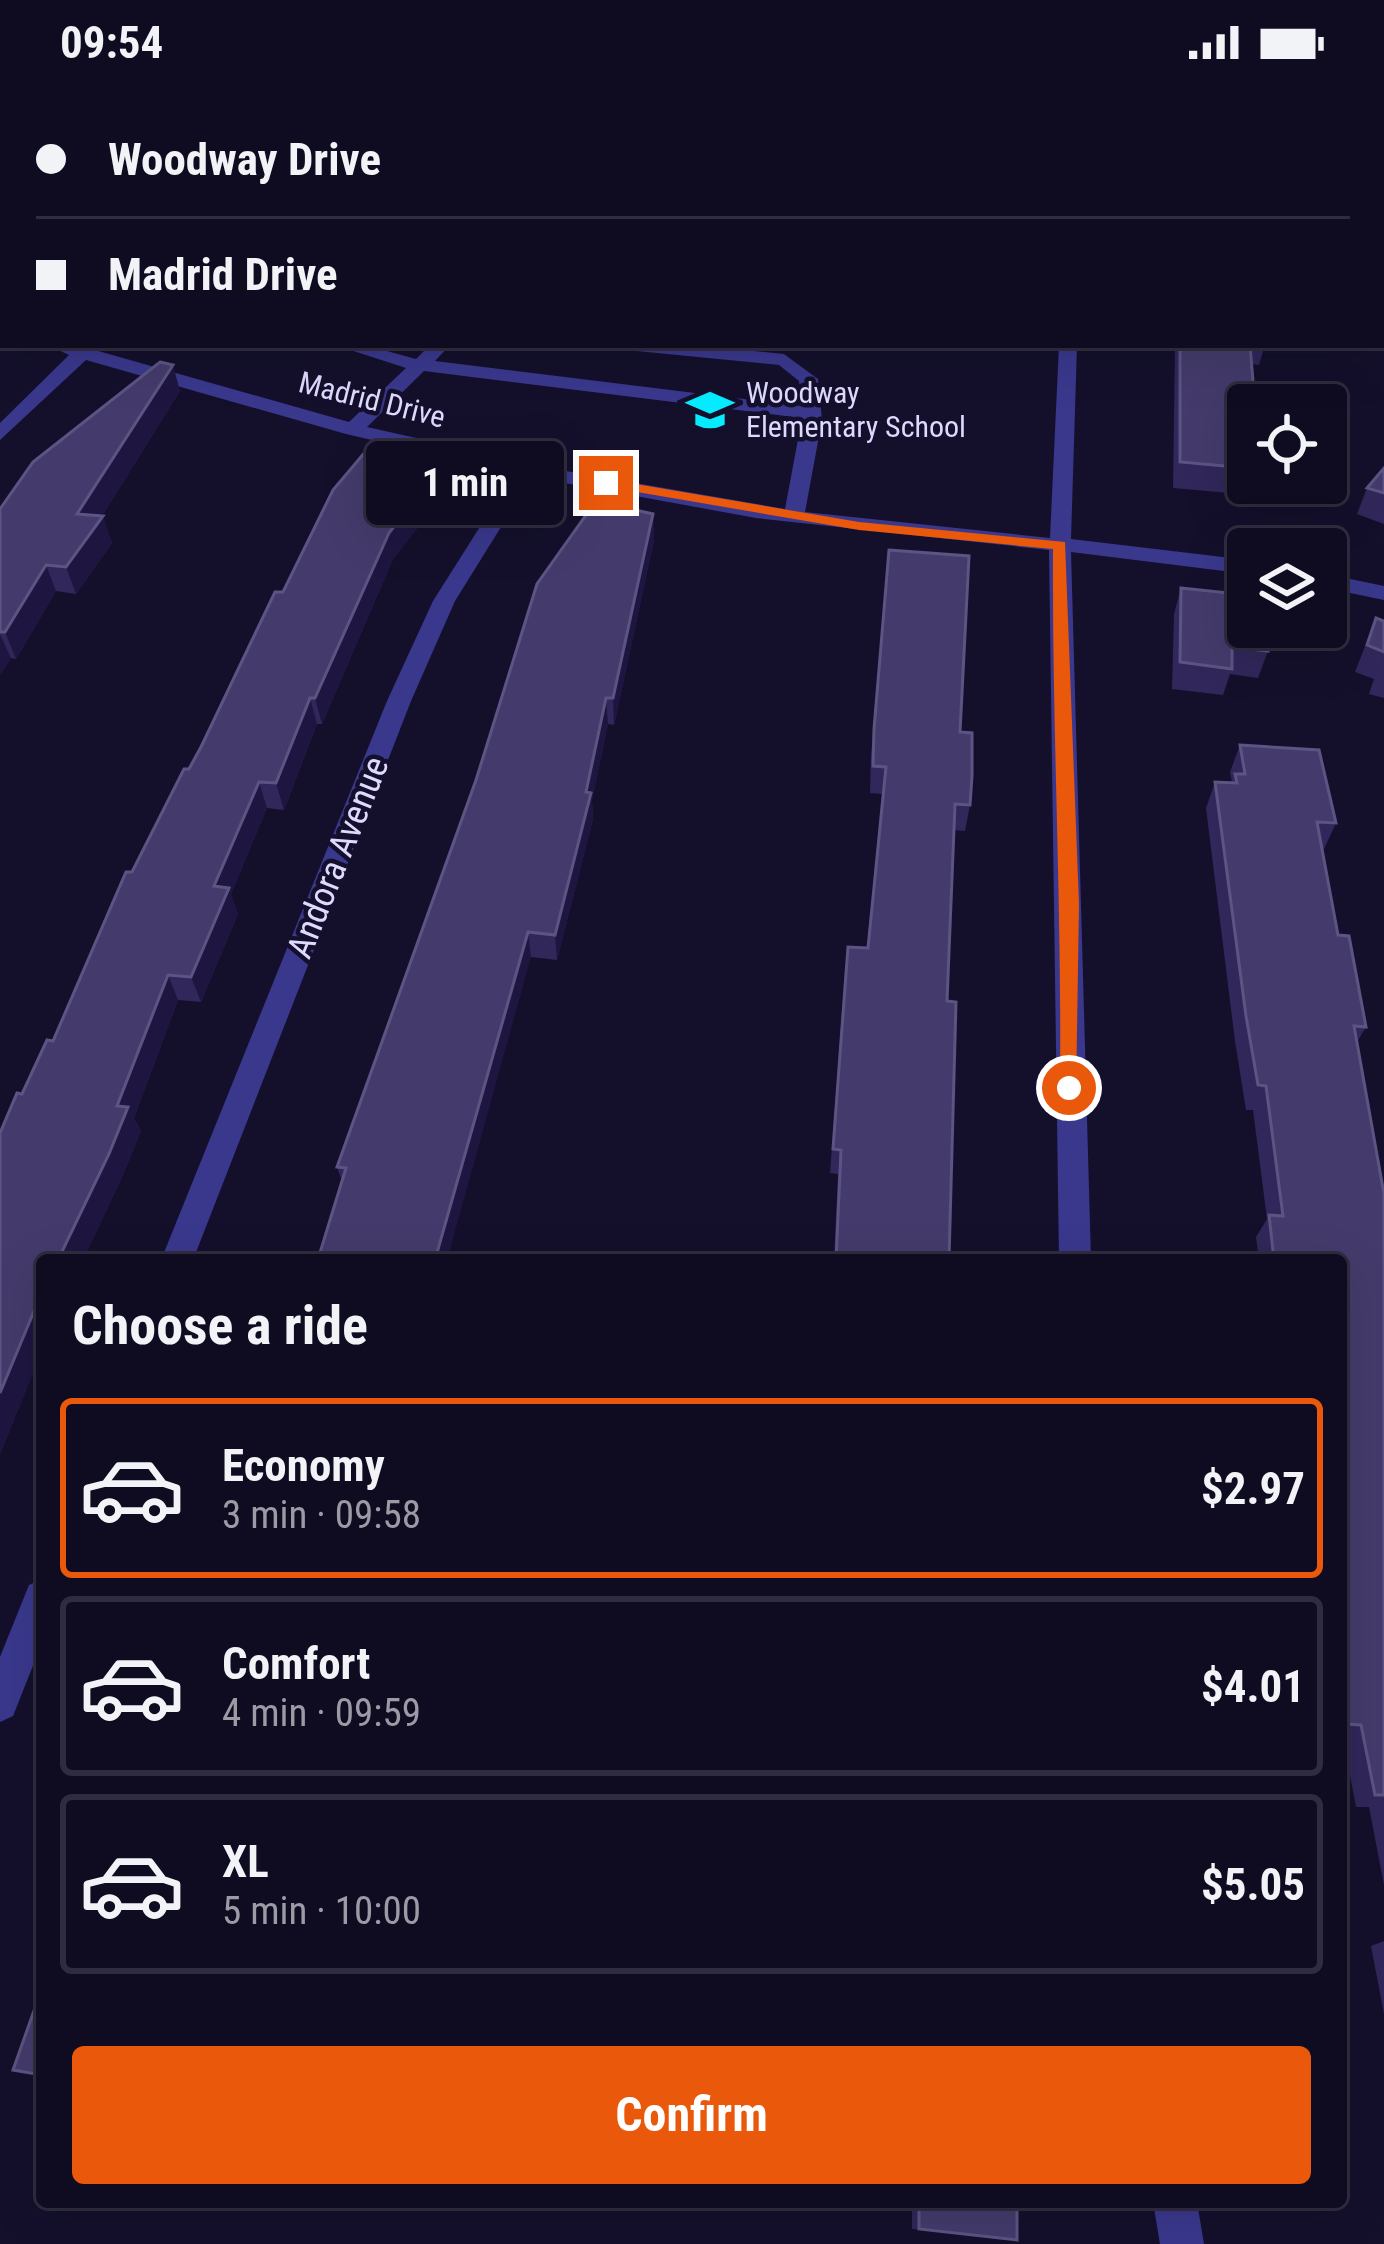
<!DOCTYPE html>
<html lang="en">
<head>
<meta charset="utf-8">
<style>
	:root { --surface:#0f0c21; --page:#1d1a2e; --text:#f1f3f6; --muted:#9b9ba5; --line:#2f2c3f; --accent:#ea580c }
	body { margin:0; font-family:"Roboto Condensed",sans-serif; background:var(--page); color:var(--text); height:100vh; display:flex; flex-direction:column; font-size:45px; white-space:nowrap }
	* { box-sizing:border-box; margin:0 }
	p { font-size:39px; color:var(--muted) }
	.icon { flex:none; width:66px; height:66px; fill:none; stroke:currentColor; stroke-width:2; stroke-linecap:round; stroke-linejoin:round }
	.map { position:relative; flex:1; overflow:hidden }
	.drawer { position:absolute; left:36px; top:1170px; width:1311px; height:954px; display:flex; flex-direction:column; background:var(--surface); border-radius:12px; box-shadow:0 12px 48px #0002,0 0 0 3px var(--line) }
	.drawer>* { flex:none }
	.hud { position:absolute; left:0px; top:0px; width:1386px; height:264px; box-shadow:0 12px 48px #0002,0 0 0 3px var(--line); display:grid; align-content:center; height:264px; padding:0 36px; background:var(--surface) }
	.tools { position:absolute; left:1227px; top:300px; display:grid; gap:24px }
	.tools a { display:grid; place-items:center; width:120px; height:120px; border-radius:12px; background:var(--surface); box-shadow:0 12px 48px #0002,0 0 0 3px var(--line); font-size:60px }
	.end { position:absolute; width:54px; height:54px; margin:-27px; border:15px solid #ea580c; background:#fff; box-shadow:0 0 0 6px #fff }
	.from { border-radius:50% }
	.bubble { position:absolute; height:84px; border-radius:12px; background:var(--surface); box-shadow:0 12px 48px #0002,0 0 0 3px var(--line); font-size:39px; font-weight:700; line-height:84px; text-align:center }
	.hud b { display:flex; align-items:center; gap:42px; height:114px; font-size:45px }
	.hud b+b { border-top:3px solid var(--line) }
	.hud i { width:30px; height:30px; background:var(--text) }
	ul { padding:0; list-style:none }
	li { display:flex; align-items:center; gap:36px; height:180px; margin:0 24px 18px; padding:0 12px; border:6px solid var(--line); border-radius:12px }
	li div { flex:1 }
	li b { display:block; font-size:45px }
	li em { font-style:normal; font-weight:700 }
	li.active { border-color:var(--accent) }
	li>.icon { width:108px; height:108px; stroke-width:1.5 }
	h2 { padding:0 36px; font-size:54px; line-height:144px }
	.cta { display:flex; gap:24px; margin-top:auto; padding:24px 36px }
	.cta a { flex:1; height:138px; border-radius:12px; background:var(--accent); color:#fff; font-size:48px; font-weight:700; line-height:138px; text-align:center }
	.status { display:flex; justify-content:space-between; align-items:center; height:84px; padding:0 60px; background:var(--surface); direction:ltr }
	.status svg { height:33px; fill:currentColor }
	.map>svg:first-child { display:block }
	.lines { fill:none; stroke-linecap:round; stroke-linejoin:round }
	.minor { fill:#3a388d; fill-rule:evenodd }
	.wall { fill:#31275a }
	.shaded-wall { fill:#1e1640 }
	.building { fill:#443b6c; stroke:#5c5483; stroke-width:3 }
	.route { fill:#ea580c }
	.labels { text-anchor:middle; stroke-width:9; stroke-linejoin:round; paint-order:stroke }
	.far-poi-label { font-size:30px; fill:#dedaff; stroke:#14102c; text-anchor:start }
	.far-street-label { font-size:30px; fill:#dedaff; stroke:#14102c }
	.street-label { font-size:36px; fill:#dedaff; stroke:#14102c }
</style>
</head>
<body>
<div class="status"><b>09:54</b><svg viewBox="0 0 49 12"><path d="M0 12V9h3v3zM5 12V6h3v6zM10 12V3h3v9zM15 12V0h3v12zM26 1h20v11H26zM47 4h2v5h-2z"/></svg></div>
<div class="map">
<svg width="1384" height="2160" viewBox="0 0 1384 2160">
	<rect width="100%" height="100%" fill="#14102c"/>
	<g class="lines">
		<g class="minor">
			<polygon points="1016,0 1032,0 1035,3 1019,3"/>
			<path d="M48 261H77L349 338 406 284 335 261H365L416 275 430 261H450L435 277 801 322 799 297 779 281 637 267 628 261H692L784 270 818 295 822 336 805 428 1050 454 1059 261H1077L1071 455 1248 476V490L1071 468 1091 1176H1059L1049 466 756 434 532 393 455 517 411 617 193 1176H161L387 617 433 517 514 389 346 350 86 276 0 356V339L69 271ZM424 287 802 334 785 425 554 385 367 343Z"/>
			<polygon points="1326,490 1384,502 1384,516 1326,504"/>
			<polygon points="42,1495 42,1559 13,1632 0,1638 0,1573 29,1501"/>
			<polygon points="1153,2118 1197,2118 1204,2160 1160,2160"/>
		</g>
	</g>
	<g class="wall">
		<polygon points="1123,0 1384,0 1384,54 1383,3 1126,3"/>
		<polygon points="1175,261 1265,261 1259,281 1252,280 1248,321 1248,399 1256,399 1252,411 1173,404"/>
		<polygon points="180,307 102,432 112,459 76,510 56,507 16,575 11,574 0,591 0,425"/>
		<polygon points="1384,384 1384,440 1357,430 1367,404"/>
		<polygon points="428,405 419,417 422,438 393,475 322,640 317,640 284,726 267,724 231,810 238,830 201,918 178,916 134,1034 141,1047 122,1093 83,1176 42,1176 42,1267 0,1370 22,1010 53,957 132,788 283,508"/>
		<polygon points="653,430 654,456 614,641 608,640 592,716 593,735 557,876 531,873 319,1172 342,1097 337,1083"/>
		<polygon points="889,466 960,648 970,721 965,747 954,746 947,917 949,1176 834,1176 838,1090 830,1089 845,888 848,863 867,864 882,710 870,709 871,671"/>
		<polygon points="1181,504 1268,567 1258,594 1230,590 1223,611 1172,605 1174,530"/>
		<polygon points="1376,534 1384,537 1384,614 1369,610 1374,595 1355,588"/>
		<polygon points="1240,661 1336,739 1324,765 1322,765 1338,851 1366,943 1357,958 1384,1110 1384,1801 1369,1723 1356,1723 1343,1655 1341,1655 1341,1176 1259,1176 1256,1153 1267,1135 1253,1026 1246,1026 1235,957 1206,724 1215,698 1232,698 1230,688"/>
		<polygon points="1384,1857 1384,1930 1371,1862"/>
		<polygon points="912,2118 1017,2118 1007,2156 912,2145"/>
	</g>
	<g class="shaded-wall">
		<polygon points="3,225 4,261 0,266 0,229"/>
		<polygon points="173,281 180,307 94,445 103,432 112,459 76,510 66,483 77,430"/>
		<polygon points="424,379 428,405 419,417 422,438 393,475 322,640 315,614 400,408"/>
		<polygon points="653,430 654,456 614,641 613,614"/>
		<polygon points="46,481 56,507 16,575 5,548"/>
		<polygon points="0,550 11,574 0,591"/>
		<polygon points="310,614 317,640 284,726 276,699"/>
		<polygon points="606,614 608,640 592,716 593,735 557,876 555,851"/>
		<polygon points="259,698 267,724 231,810 238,830 201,918 191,893 214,802"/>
		<polygon points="528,848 531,873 447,1176 435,1176"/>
		<polygon points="168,891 178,916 134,1034 141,1047 122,1093 83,1176 58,1176"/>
		<polygon points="42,1208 42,1267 0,1370 0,1309"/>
	</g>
	<g class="building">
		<polygon points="653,0 842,0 841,3 652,3"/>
		<polygon points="1147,0 1371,0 1298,3 1150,3"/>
		<polygon points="3,198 3,225 0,229 0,200"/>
		<polygon points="1180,261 1250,261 1255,321 1248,321 1248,384 1180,378"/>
		<polygon points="160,278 173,281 77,430 103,432 66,483 46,481 5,548 0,548 0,425 33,378"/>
		<polygon points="366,367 424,379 400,408 418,412 389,449 315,614 310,614 276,699 259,698 214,802 229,804 191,893 168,891 117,1022 128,1023 109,1070 58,1176 42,1176 42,1208 0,1309 0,1049 17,1009 22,1010 47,956 53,957 126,788 132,788 184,685 189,685 201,663 275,508 283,508 333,406"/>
		<polygon points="1384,384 1384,409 1367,404"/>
		<polygon points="596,417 653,430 613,614 606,614 586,708 591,709 555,851 528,848 435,1176 307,1176 309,1171 319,1172 346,1084 337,1083 476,696 537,500"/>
		<polygon points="889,466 969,472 960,648 972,649 972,692 970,721 955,720 947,917 956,918 949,1176 836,1176 841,1066 833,1065 848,863 868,864 886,683 873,682 874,645"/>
		<polygon points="1181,504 1248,511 1248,543 1267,543 1268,567 1232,563 1232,585 1180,578"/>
		<polygon points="1376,534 1384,537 1384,568 1367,561"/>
		<polygon points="1240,661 1319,666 1336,739 1317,738 1338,851 1349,852 1366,943 1354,942 1384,1110 1384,1711 1375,1711 1361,1641 1346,1640 1341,1614 1341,1176 1274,1176 1269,1131 1283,1132 1266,1002 1258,1001 1246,932 1215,698 1237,699 1235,690 1245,690"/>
		<polygon points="42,1904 42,1991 13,1986"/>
		<polygon points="919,2118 1017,2118 1017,2156 919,2145"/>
	</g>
	<path class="route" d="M606 395 859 438 1065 458 1079 820 1076 1009H1063L1060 1004C1062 824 1052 645 1053 465L859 446 602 402Z"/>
	<defs>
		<symbol id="school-bare" viewBox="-9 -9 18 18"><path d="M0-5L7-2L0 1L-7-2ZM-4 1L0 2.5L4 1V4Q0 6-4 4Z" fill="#06ebff" stroke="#14102c" stroke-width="2.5" paint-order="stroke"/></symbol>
	</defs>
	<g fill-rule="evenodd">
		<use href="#school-bare" x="677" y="293" width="66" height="66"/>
	</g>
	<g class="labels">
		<g class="far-poi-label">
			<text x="746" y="319">Woodway<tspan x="746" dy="34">Elementary School</tspan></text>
		</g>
		<g class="far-street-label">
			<text transform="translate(372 316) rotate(14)" y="10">Madrid Drive</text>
		</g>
		<g class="street-label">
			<text transform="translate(337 773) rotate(-68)" y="13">Andora Avenue</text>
		</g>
	</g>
</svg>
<div class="tools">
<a><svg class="icon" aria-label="locate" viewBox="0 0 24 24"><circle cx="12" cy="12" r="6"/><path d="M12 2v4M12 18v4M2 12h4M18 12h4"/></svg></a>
<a><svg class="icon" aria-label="layers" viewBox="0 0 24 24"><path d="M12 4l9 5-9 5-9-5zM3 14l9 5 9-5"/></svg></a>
</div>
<i class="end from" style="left:1069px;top:1004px"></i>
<i class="end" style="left:606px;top:399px"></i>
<div class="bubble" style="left:366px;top:357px;width:198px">1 min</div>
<div class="hud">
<b><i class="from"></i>Woodway Drive</b>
<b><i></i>Madrid Drive</b>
</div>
<section class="drawer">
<h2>Choose a ride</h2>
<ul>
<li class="active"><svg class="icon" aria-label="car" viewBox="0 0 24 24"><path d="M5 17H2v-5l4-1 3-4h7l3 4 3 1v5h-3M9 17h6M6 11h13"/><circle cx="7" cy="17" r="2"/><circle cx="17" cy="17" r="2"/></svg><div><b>Economy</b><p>3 min · 09:58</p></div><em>$2.97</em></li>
<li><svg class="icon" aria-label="car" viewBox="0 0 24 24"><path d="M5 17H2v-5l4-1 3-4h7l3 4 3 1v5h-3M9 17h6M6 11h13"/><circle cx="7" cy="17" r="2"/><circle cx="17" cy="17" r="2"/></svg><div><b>Comfort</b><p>4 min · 09:59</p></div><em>$4.01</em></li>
<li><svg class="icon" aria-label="car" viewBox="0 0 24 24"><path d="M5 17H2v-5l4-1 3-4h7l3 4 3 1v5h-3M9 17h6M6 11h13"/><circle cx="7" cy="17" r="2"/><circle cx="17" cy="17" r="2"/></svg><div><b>XL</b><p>5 min · 10:00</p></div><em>$5.05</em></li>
</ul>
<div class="cta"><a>Confirm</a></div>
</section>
</div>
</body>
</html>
